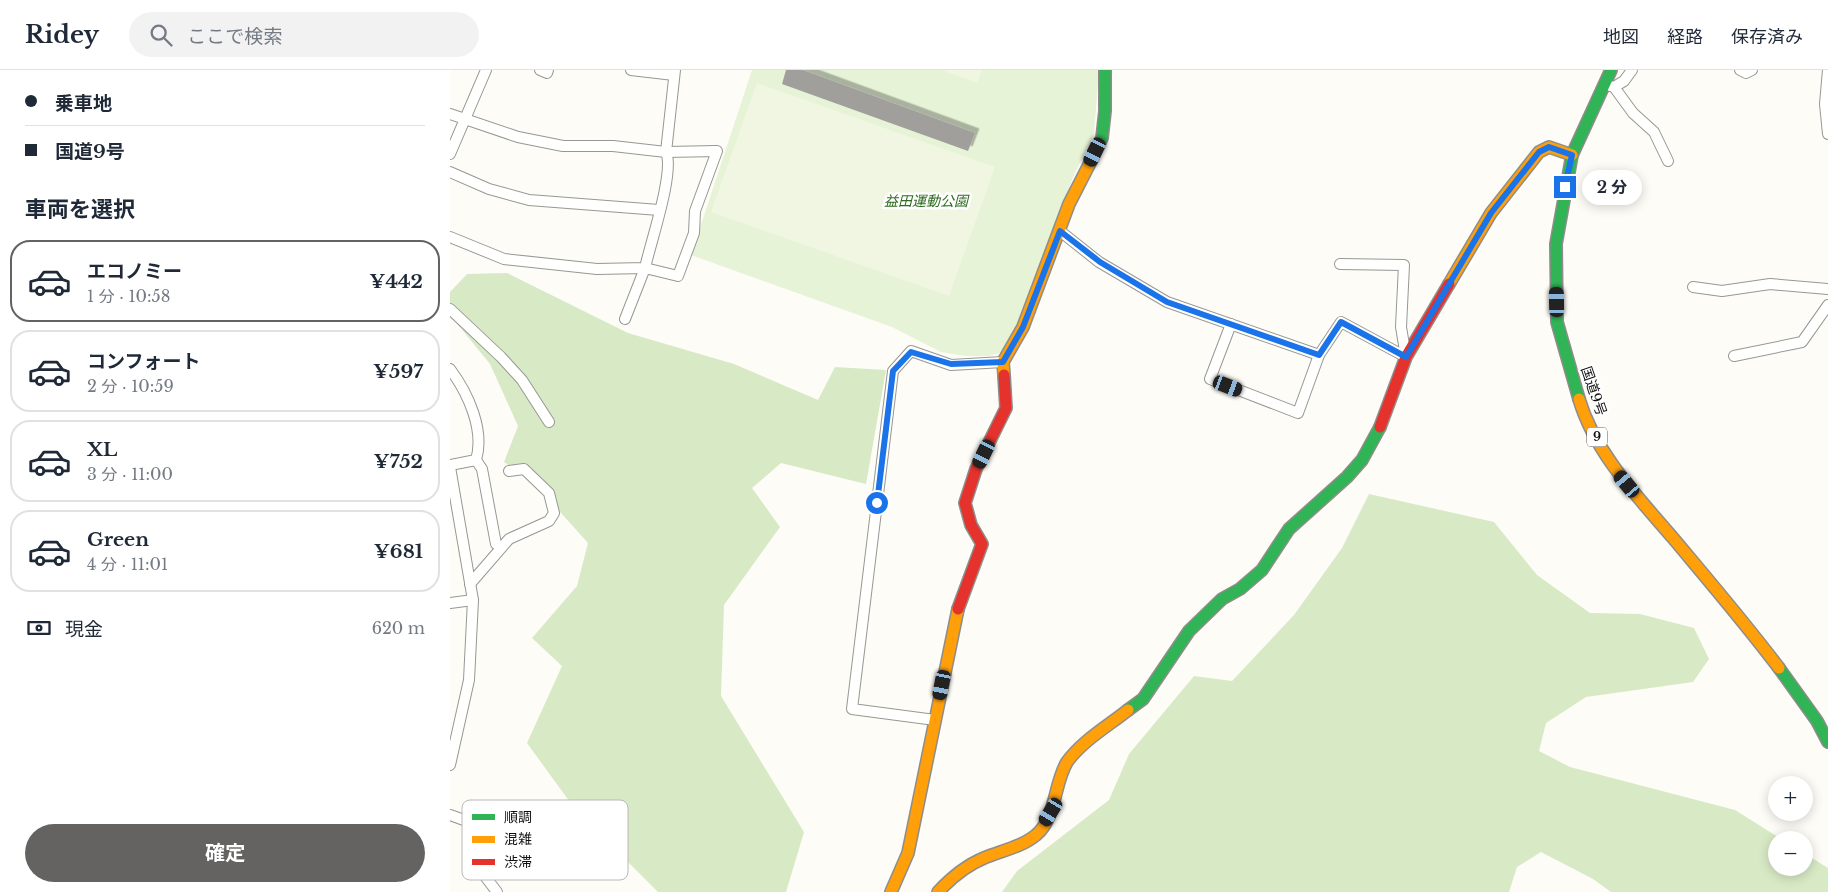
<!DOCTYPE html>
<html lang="ja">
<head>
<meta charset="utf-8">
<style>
	:root { --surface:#fff; --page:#f2f2f3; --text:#1f2937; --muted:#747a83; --line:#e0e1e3; --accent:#646362 }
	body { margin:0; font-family:"Libre Baskerville","Noto Sans JP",serif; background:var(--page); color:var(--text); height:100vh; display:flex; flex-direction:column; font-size:19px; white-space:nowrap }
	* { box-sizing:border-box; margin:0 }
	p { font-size:16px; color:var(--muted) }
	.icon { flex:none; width:28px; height:28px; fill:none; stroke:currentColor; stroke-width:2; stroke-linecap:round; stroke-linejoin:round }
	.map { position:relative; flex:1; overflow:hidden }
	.details { display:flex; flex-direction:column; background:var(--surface); width:450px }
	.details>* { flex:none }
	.hud { display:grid; align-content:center; height:110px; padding:0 25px; background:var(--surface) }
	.controls { position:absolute; left:1318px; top:706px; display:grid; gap:10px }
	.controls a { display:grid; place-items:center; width:45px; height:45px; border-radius:50%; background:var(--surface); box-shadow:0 2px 12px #0003; font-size:25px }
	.end { position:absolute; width:22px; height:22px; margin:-11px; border:6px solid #1a73e8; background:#fff; box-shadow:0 0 0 2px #fff }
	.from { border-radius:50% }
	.bubble { position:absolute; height:35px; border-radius:18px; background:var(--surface); box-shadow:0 2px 12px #0003; font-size:16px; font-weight:700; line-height:35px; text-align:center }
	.car { position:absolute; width:15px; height:30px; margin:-15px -8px; border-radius:6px; box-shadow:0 0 4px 1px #0007; background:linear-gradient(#222 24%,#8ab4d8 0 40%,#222 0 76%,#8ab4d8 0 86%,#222 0) }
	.hud b { display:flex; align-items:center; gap:18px; height:48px; font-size:19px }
	.hud b+b { border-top:1px solid var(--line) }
	.hud i { width:12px; height:12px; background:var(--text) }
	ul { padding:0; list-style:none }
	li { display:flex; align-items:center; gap:15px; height:82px; margin:0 10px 8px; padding:0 15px; border:2px solid var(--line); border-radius:20px }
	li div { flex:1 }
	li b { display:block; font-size:19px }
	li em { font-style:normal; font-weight:700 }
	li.selected { border-color:var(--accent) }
	li>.icon { width:45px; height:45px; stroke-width:1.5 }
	h2 { padding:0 25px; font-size:22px; line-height:60px }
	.pay { display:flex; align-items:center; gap:12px; height:55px; padding:0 25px; font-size:19px }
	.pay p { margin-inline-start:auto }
	.cta { display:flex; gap:10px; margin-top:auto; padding:10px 25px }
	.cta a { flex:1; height:58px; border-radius:30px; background:var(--accent); color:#fff; font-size:20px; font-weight:700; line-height:58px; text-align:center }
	header { display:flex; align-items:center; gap:30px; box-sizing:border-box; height:70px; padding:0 25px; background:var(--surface); border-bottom:1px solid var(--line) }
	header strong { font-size:24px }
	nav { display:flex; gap:28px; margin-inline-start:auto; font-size:18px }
	.search { width:350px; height:45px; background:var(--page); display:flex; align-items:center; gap:12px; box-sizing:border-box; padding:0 18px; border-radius:28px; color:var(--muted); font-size:19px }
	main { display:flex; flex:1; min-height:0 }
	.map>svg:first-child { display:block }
	.green { fill:#e7f3d7 }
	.forest { fill:#d8eac5 }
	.pitch { fill:#f0f6e1 }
	.building { fill:#a19f9c; filter:url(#shadow) }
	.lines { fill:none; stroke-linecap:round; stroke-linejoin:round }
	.street-casing { stroke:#979795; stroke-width:12 }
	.fast-casing { stroke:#8e8d8b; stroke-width:14 }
	.slow-casing { stroke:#8e8d8b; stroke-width:14 }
	.jam-casing { stroke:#8e8d8b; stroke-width:14 }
	.street { stroke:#fffffe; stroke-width:10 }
	.fast { stroke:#30b455; stroke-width:11 }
	.slow { stroke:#ff9f0a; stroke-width:11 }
	.jam { stroke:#e5322d; stroke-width:11 }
	.route { stroke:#1a73e8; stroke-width:6 }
	.labels { text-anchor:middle; stroke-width:5; stroke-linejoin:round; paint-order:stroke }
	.shield { fill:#fff; stroke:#585858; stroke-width:1 }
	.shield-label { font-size:12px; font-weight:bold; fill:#111 }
	.park-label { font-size:14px; font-style:italic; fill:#2f6b1f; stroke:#fff }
	.street-label { font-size:14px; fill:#111; stroke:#fff }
	.key { fill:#fff; stroke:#b8b8b8; stroke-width:1 }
	.key-label { font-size:14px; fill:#111 }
</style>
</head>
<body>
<header>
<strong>Ridey</strong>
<div class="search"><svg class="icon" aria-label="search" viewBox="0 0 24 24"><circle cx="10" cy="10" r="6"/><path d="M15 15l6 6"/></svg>ここで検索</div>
<nav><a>地図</a><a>経路</a><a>保存済み</a></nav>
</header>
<main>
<section class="details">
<div class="hud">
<b><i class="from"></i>乗車地</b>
<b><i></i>国道9号</b>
</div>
<h2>車両を選択</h2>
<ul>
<li class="selected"><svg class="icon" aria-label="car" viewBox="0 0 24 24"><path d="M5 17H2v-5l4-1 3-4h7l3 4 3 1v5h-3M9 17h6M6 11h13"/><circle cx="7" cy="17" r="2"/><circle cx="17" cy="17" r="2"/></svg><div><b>エコノミー</b><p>1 分 · 10:58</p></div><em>¥442</em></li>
<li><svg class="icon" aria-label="car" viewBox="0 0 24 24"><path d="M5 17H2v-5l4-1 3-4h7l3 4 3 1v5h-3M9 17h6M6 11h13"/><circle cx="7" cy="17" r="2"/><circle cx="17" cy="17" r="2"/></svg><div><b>コンフォート</b><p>2 分 · 10:59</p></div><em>¥597</em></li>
<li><svg class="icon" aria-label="car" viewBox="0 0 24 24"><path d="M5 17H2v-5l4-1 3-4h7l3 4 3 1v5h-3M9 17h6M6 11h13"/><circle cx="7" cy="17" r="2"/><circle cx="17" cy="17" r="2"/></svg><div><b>XL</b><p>3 分 · 11:00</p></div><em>¥752</em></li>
<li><svg class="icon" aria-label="car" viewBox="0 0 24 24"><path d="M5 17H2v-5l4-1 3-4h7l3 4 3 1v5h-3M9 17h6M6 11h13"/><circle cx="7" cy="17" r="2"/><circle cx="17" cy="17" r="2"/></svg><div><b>Green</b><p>4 分 · 11:01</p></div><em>¥681</em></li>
</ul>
<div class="pay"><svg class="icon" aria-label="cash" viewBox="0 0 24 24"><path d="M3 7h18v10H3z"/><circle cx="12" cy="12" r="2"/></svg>現金<p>620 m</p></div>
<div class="cta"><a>確定</a></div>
</section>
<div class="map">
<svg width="1378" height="822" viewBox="0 0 1378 822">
	<defs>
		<filter id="shadow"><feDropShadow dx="4.5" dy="-4.5" stdDeviation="0" flood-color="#0004"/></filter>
	</defs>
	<rect width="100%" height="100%" fill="#fdfcf7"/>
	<polygon class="green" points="302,0 649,0 644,64 623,107 569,256 553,282 539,286 514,286 491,282 442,257 241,185"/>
	<g class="forest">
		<polygon points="57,203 178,263 284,294 368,330 385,297 436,300 416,414 331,393 302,418 330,457 274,535 271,626 354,762 336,822 208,822 125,739 77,673 112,596 82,568 127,516 138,473 84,413 54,392 68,356 40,294 0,245 0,222 17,204"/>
		<polygon points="919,424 1044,452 1087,505 1140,543 1190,544 1244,558 1259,589 1243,612 1136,627 1096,653 1089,681 1120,697 1285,740 1333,770 1326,770 1326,798 1354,798 1354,783 1378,798 1378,822 1161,822 1143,809 1091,782 1067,797 1059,822 552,822 567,801 659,730 679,684 744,606 782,611 844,545 892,478"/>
	</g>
	<g class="pitch">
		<polygon points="492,0 532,0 527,13"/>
		<polygon points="307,13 545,97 499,226 261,142"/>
	</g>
	<polygon class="building" points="336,0 353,0 525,63 518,81 332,14"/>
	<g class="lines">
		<defs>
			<g id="street">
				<polyline points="90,0 97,3 98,0"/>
				<polyline points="181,0 224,5"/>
				<polyline points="1290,0 1296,3 1302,0"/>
				<polyline points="1378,0 1375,34 1378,64"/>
				<polyline points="1160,16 1164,17 1174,11 1182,0"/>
				<polyline points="1164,17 1183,43 1204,62 1218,91"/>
				<polyline points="0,44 68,67 113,76 163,76 216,82 267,81 245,141 244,163 228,206 195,198 175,249"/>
				<polyline points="0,84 36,0"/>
				<polyline points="0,102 39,119 79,130 209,140"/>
				<polyline points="610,161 649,192 717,232 869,285 891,252 956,287"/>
				<path d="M0 167 54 189 147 199 195 198C200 174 225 102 216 82L225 0"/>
				<polyline points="890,194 954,195 951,257 956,287"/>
				<polyline points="1243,217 1272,221 1320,214 1378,219"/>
				<polyline points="0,239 51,287 72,310 99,352"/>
				<polyline points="781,254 760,309 848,343 869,285"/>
				<polyline points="1284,286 1352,272 1378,235"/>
				<path d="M0 299C18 323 35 360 26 390L0 395"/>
				<polyline points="26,390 32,399 46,474"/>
				<polyline points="0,397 23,530 19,610 0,695"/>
				<polyline points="20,514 59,469 99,451 104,443 99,423 74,399 59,401"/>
				<polyline points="0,533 23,530"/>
				<polyline points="485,650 402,639 443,301 461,281 501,295 553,292"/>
				<polyline points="0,745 25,754 22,789 47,822"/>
			</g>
			<g id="fast">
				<polyline points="642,89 652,68 655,41 655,0"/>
				<polyline points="1129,329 1107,252 1106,174 1122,85 1161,0"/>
				<polyline points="1329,598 1367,651 1378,672"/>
				<polyline points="678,640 693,629 739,561 772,529 790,519 812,500 839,459 897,407 912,390 930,357"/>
			</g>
			<g id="slow">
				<polyline points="999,214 1041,143 1089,82 1099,77 1122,85"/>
				<polyline points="554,305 553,292 573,257 619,134 642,89"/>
				<path d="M1129 329C1145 383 1187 426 1223 468 1259 511 1295 553 1329 598"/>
				<polyline points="441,822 458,783 508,539"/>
				<path d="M488 822C500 809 517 795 534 788 550 781 572 777 586 765 606 749 604 713 617 692 632 671 658 656 678 640"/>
			</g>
			<g id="jam">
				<polyline points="930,357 956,287 999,214"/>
				<polyline points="508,539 532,474 521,455 515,433 526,399 556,338 554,305"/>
			</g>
		</defs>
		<use href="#street" class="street-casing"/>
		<use href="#fast" class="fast-casing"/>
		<use href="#slow" class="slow-casing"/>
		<use href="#jam" class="jam-casing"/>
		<use href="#street" class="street"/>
		<use href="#fast" class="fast"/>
		<use href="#slow" class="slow"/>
		<use href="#jam" class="jam"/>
	</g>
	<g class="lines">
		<polyline class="route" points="427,433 443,301 461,282 501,294 553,292 573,257 610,161 650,192 717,232 869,285 891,252 956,287 1041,143 1089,82 1099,77 1122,85 1115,117"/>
	</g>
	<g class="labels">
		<rect class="shield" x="1137" y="357.5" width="20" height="19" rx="4"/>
		<g class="shield-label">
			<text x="1147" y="371">9</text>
		</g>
		<g class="park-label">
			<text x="476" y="136">益田運動公園</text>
		</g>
		<g class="street-label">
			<text transform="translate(1144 321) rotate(71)" y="5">国道9号</text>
		</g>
	</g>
	<rect x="12" y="730" width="166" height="80" rx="8" class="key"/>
	<rect x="22" y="744" width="23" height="6" fill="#30b455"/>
	<rect x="22" y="766" width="23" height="7" fill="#ff9f0a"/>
	<rect x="22" y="789" width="23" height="6" fill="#e5322d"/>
	<g class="key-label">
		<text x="54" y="752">順調</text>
		<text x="54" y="774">混雑</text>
		<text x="54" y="797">渋滞</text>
	</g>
</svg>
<div class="controls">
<a>+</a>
<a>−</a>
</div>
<i class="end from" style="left:427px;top:433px"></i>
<i class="end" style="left:1115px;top:117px"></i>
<div class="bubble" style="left:1132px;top:100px;width:60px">2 分</div>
<i class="car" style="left:645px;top:82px;rotate:206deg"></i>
<i class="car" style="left:1107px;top:232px;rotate:359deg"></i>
<i class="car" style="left:778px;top:316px;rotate:111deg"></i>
<i class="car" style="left:534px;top:384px;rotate:206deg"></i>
<i class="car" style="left:1177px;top:414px;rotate:320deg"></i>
<i class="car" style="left:492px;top:615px;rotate:191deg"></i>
<i class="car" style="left:601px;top:742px;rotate:211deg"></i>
</div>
</main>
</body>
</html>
